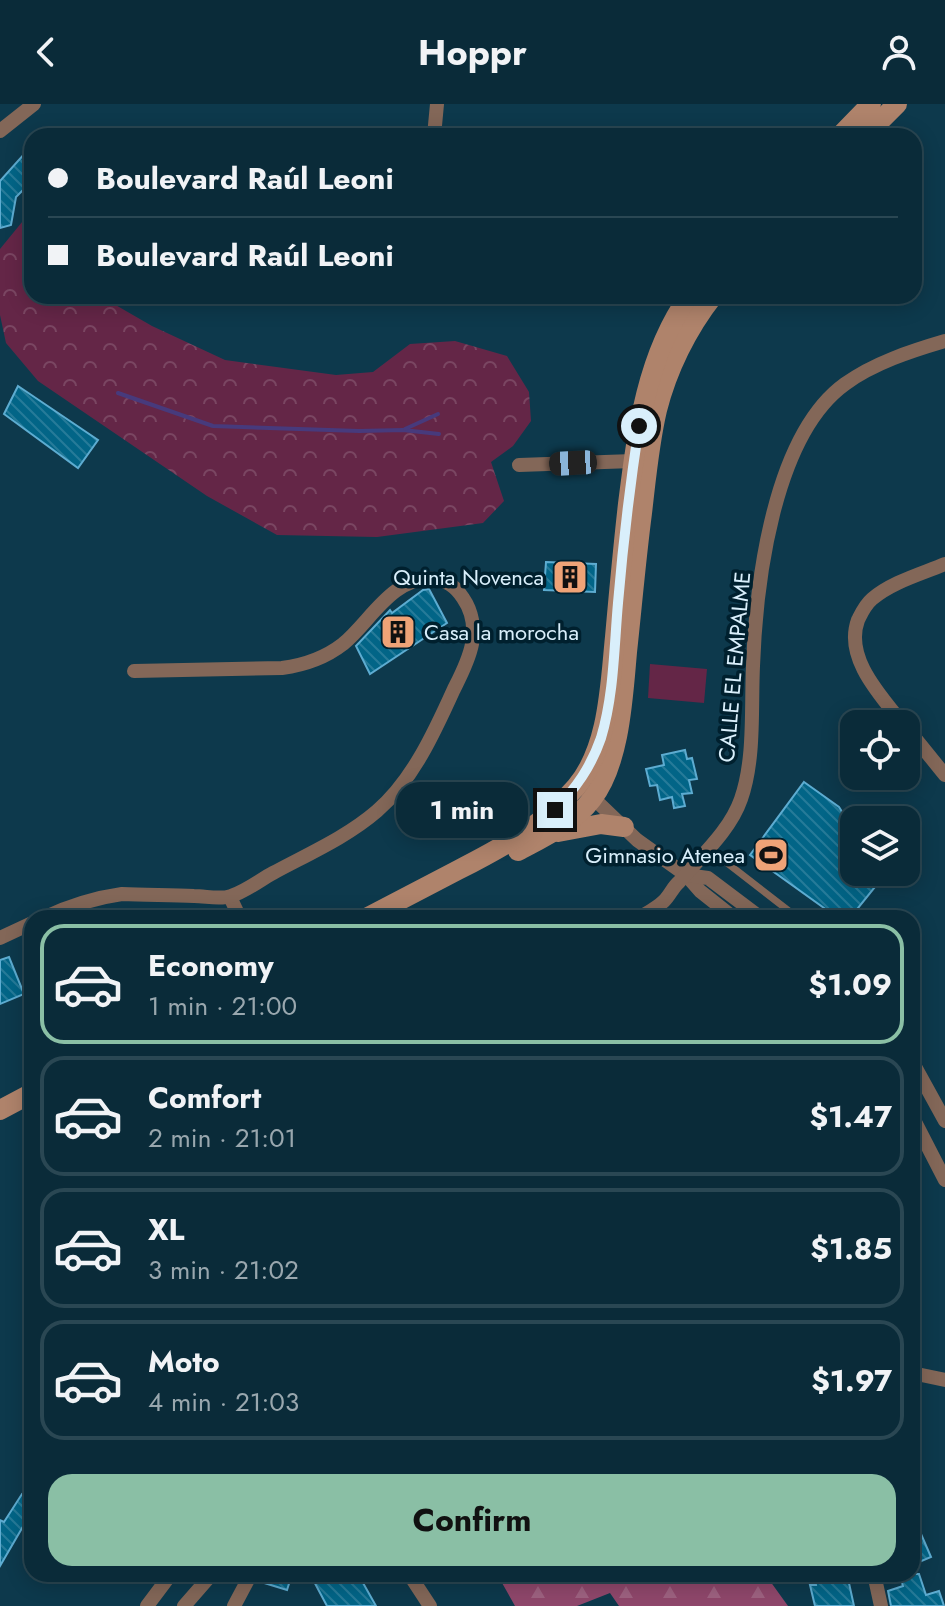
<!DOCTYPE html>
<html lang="en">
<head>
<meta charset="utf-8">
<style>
	:root { --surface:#0a2b39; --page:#133341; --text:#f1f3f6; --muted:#99a7ae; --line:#2a4753; --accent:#8abfa5 }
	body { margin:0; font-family:Jost,sans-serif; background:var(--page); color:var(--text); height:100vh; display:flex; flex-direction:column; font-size:30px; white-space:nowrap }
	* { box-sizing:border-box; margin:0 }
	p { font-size:26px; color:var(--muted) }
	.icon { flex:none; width:44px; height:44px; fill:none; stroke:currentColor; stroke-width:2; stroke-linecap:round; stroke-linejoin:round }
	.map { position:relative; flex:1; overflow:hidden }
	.sheet { position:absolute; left:24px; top:806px; width:896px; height:672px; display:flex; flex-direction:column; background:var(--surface); border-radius:24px; box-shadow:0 4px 20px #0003,0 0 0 2px var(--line) }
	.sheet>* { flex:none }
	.hud { position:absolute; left:24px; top:24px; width:898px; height:176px; border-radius:24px; box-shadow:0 4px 20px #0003,0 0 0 2px var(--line); display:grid; align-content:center; height:176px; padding:0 24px; background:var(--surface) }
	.controls { position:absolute; left:840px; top:606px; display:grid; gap:16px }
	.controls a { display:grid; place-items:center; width:80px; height:80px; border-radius:16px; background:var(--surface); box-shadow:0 4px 20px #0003,0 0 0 2px var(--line); font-size:40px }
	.end { position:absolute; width:36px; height:36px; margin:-18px; border:10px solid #d9effb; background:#111; box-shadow:0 0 0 4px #111 }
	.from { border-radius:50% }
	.bubble { position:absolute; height:56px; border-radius:24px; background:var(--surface); box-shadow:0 4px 20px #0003,0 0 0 2px var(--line); font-size:26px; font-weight:700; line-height:56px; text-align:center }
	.car { position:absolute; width:24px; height:48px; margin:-24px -12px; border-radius:10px; box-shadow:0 0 6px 2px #0007; background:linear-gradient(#222 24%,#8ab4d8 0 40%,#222 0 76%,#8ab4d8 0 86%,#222 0) }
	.hud b { display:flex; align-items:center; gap:28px; height:76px; font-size:30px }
	.hud b+b { border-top:2px solid var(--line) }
	.hud i { width:20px; height:20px; background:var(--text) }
	ul { padding:14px 0 0; list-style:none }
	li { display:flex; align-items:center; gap:24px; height:120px; margin:0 16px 12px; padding:0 8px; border:4px solid var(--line); border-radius:24px }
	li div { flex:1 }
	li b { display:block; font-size:30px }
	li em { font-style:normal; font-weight:700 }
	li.on { border-color:var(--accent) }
	li>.icon { width:72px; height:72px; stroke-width:1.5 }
	.cta { display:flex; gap:16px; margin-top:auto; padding:16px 24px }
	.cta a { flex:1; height:92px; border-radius:24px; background:var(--accent); color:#111; font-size:32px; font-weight:700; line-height:92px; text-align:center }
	header { display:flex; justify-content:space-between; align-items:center; height:104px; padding:0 24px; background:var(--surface); font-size:36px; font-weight:700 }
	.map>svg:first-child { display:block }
	.forest { fill:url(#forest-firs) }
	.park { fill:url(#park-crowns) }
	.pitch { fill:#642647 }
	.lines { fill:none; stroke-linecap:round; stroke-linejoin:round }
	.stream { stroke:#473a7c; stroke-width:4 }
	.building { fill:url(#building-back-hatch); stroke:#5dacd1; stroke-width:2 }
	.lane { stroke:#836758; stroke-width:7 }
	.street { stroke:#836758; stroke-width:14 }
	.secondary { stroke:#af836b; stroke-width:20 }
	.route { stroke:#d9effb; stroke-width:10 }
	.labels { text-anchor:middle; stroke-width:7; stroke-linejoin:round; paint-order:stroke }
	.poi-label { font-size:22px; fill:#d9effb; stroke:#00202e; text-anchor:end }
	.street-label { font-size:22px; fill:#d9effb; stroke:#00202e }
</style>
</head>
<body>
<header><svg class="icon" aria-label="back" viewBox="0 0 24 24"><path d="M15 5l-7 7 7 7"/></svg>Hoppr<svg class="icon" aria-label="person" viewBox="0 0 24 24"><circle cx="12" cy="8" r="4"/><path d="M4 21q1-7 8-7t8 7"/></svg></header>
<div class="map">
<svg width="945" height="1502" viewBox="0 0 945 1502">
	<defs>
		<pattern id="forest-firs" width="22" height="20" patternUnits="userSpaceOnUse" patternTransform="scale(2)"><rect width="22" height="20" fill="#8f476b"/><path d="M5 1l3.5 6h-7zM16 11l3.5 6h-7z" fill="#9e6281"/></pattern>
		<pattern id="park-crowns" width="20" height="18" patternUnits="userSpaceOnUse" patternTransform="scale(2)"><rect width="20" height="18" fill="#642647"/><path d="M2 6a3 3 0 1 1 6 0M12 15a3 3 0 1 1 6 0" fill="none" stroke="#7a4662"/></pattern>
		<pattern id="building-back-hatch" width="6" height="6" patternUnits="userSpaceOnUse" patternTransform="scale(2)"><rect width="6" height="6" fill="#026587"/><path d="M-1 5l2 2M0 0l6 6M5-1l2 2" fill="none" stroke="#267b99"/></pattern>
	</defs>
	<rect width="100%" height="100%" fill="#0d394c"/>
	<polygon class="forest" points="497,1470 765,1470 788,1502 619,1502 610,1489 577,1502 515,1502"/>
	<polygon class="park" points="27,112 32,113 32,192 100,192 152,222 225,256 336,271 373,268 410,240 455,237 507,252 529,288 531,317 513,342 491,358 504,397 483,419 377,433 277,431 207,392 38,277 6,239 0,211 0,145"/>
	<polygon class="pitch" points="650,560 707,565 704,599 648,594"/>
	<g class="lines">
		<g class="stream">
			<polyline points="118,289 213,322 359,327 403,326 439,330"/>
			<polyline points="405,325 438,310"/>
		</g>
	</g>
	<g class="building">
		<polygon points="26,48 32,55 32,77 16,93 11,121 0,124 0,77"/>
		<polygon points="18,282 98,336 78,364 4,310"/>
		<polygon points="546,458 596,460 595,488 544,486"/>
		<polygon points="429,485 447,519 370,570 356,542 390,506 392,509 423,486"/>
		<polygon points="685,646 687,655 692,654 697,675 689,676 692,689 682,690 685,702 674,704 672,693 660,696 657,681 650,682 646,665 664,661 662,651"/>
		<polygon points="804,678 839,703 854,727 854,768 879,768 883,773 850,814 838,814 750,751"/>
		<polygon points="9,853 24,890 0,900 0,856"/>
		<polygon points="22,1390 32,1396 32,1407 0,1462 0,1416 4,1418"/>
		<polygon points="921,1430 931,1453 912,1461 912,1433"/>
		<polygon points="261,1470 292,1470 287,1486 258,1477"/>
		<polygon points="310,1470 358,1470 376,1502 327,1502"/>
		<polygon points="814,1470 847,1470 854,1502 815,1502 810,1481 816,1481"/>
		<polygon points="899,1470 919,1470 926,1491 939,1487 944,1502 891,1502 888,1487 903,1482"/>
	</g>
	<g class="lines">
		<polyline class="lane" points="709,745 798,814"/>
		<g class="street">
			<polyline points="0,27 34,0"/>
			<polyline points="434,32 437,0"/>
			<polyline points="519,361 633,357"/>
			<path d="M903 620C881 592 844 554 858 516 862 508 865 501 872 495 892 478 921 470 945 460"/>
			<polyline points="906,623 945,671"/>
			<polyline points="588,689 637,736 686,771 700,787 734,814"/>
			<polyline points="686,771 708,774 761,814"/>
			<polyline points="230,793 240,814"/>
			<path d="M43 814C69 802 93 794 122 790 146 791 170 791 194 792 206 792 220 796 231 792 245 788 260 776 273 769 308 750 347 733 377 707 413 676 435 627 454 585 461 571 469 556 472 540 475 524 472 507 463 494 456 483 446 476 434 475 392 472 371 517 343 540 325 554 305 561 282 564L134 567"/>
			<path d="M639 814C647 809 657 804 664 797 670 791 673 783 679 778 700 753 730 727 741 695 755 655 751 605 753 562 756 480 773 332 845 280 874 259 911 247 945 237"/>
			<polyline points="0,834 32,819"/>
			<polyline points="912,957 945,1017"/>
			<polyline points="912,1012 945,1076"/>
			<polyline points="912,1269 945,1276"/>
			<polyline points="409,1470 430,1502"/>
			<polyline points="874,1470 881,1502"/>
			<polyline points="147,1502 171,1470"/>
			<polyline points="184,1502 212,1470"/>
			<polyline points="234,1502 251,1470"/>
		</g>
		<g class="secondary">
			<polyline points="840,32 871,0"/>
			<polyline points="865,32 897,0"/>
			<polyline points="558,728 601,720 624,723"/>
			<path d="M518 747C544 733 574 719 592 695 620 659 623 593 627 548 632 502 636 455 642 409 646 375 649 340 657 306 667 266 687 225 713 192"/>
			<path d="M366 814C397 798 427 782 458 766 501 744 544 721 576 683 609 644 610 581 615 533 619 488 623 444 628 400 637 329 646 252 689 192"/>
			<polyline points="0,1006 32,989"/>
		</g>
	</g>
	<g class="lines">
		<path class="route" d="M555 706C576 684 591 663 601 634 614 591 614 544 618 499 623 440 630 381 639 322"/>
	</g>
	<defs>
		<symbol id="building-square" viewBox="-11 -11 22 22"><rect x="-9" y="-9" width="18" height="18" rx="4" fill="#efa377" stroke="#00202e"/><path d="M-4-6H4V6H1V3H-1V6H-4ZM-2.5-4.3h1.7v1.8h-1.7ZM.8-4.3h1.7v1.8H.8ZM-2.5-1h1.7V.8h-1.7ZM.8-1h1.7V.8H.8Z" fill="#111"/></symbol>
		<symbol id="stadium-square" viewBox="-11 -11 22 22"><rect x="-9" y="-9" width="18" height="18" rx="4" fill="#efa377" stroke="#00202e"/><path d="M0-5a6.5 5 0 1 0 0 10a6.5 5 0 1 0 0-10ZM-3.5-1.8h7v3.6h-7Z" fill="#111"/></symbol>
	</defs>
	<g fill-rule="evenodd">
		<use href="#building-square" x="550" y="453" width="40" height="40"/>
		<use href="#building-square" x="378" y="508" width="40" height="40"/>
		<use href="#stadium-square" x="751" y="731" width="40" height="40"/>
	</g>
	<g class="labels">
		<g class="poi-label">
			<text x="544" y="481">Quinta Novenca</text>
			<text x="424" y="536" text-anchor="start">Casa la morocha</text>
			<text x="745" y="759">Gimnasio Atenea</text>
		</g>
		<g class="street-label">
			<text transform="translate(734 563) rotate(-85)" y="8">CALLE EL EMPALME</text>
		</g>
	</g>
</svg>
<div class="controls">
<a><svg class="icon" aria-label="locate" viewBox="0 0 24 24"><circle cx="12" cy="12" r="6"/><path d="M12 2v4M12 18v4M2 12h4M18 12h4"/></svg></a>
<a><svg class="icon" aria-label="layers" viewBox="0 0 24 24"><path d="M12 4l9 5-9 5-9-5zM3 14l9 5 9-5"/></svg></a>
</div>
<i class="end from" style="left:639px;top:322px"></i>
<i class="end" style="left:555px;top:706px"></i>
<div class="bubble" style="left:396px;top:678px;width:132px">1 min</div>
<i class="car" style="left:573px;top:359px;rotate:267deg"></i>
<div class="hud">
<b><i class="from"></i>Boulevard Raúl Leoni</b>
<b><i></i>Boulevard Raúl Leoni</b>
</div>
<section class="sheet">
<ul>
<li class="on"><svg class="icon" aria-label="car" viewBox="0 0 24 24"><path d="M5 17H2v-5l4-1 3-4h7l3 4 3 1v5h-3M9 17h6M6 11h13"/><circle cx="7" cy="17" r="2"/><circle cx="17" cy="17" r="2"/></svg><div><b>Economy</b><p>1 min · 21:00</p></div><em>$1.09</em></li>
<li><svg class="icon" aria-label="car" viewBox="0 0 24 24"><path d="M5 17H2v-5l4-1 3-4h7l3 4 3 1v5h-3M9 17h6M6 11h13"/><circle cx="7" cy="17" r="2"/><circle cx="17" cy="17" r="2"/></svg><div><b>Comfort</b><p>2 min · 21:01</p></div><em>$1.47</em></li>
<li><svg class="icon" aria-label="car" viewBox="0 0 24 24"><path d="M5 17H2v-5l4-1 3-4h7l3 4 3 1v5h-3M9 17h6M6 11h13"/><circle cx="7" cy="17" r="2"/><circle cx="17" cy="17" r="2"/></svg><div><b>XL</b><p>3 min · 21:02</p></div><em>$1.85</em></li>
<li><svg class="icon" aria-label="car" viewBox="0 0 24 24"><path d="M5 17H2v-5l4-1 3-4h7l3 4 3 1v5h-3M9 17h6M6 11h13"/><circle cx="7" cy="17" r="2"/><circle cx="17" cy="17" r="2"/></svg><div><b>Moto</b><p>4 min · 21:03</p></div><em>$1.97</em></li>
</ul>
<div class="cta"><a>Confirm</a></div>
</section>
</div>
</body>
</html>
